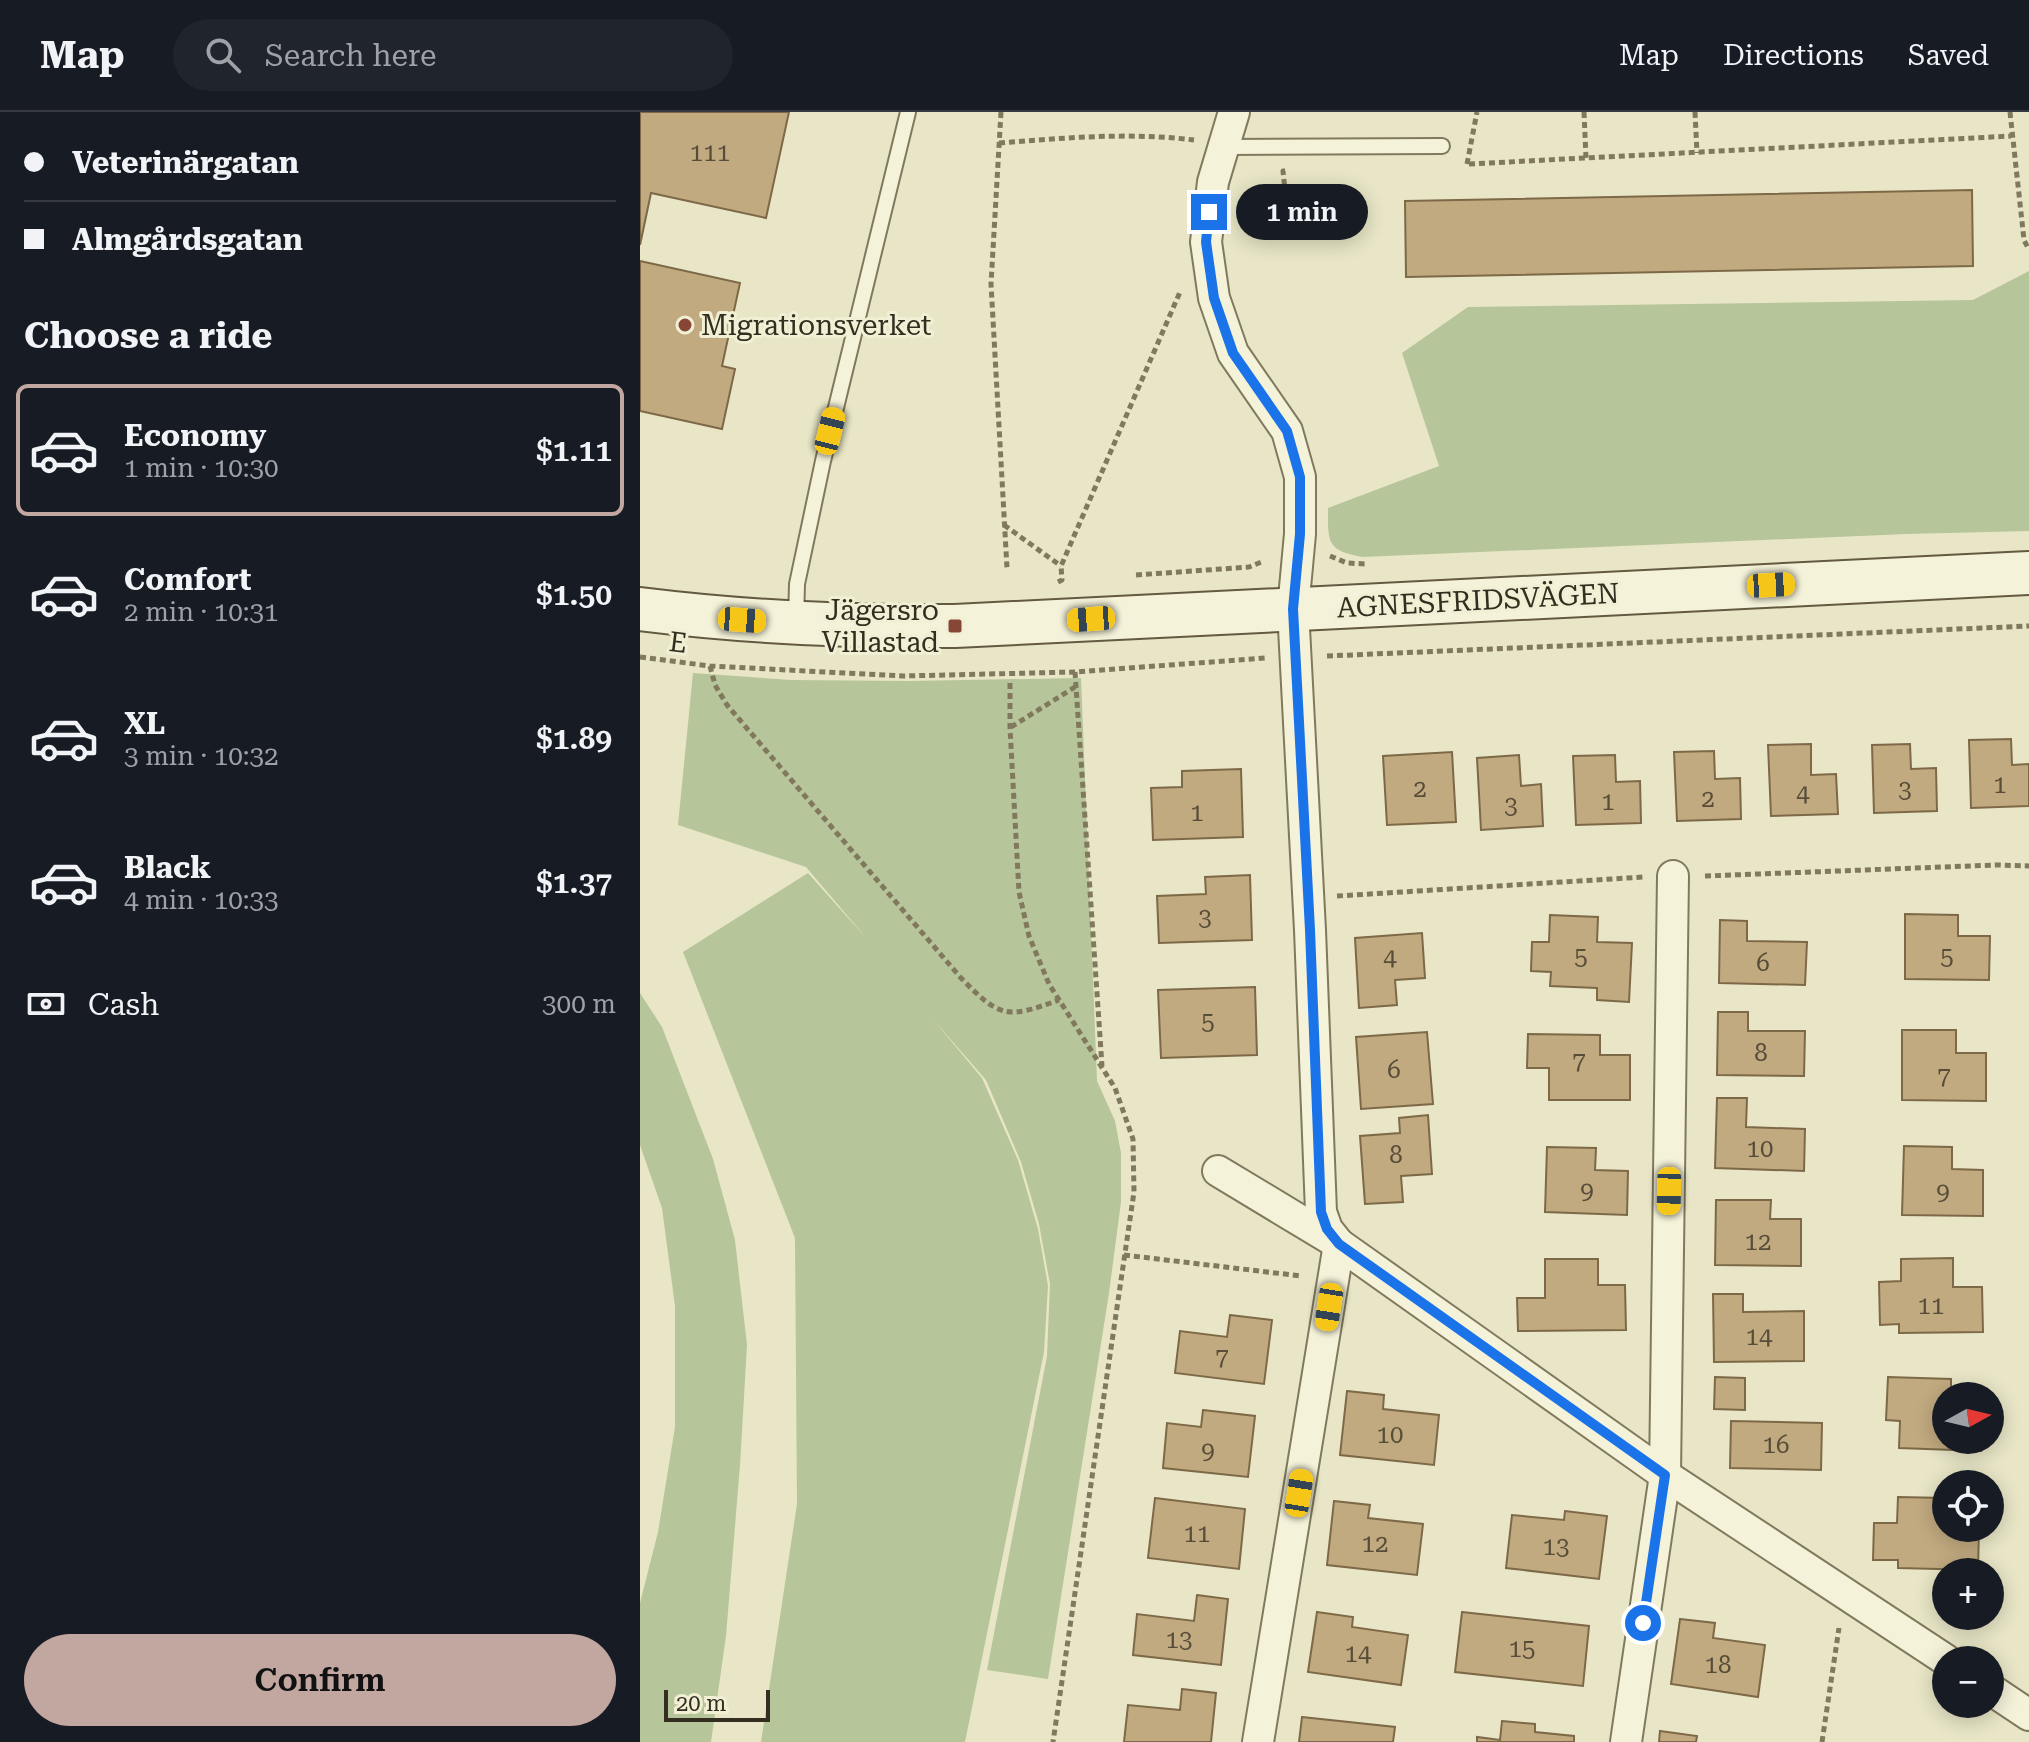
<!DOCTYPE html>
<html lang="en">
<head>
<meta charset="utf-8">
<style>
	:root { --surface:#171b24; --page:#20242c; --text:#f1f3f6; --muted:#9ea1a6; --line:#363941; --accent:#c2a6a0 }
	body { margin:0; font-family:"Roboto Serif",serif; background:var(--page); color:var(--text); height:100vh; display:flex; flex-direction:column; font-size:30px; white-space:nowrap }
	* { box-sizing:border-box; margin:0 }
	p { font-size:26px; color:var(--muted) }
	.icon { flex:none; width:44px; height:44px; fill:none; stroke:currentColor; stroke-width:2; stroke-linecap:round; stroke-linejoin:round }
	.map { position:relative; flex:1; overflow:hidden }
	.details { display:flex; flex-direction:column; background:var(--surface); width:640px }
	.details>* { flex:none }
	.top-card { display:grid; align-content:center; height:176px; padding:0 24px; background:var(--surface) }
	.needle { width:52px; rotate:82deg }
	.buttons { position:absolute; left:1292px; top:1270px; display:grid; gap:16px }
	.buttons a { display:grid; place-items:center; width:72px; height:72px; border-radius:50%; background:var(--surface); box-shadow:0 4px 20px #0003; font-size:40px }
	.scale { position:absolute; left:24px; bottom:20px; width:106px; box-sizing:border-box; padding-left:8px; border:4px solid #332e20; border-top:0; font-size:22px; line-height:28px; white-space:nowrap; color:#332e20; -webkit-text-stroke:6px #f1efd4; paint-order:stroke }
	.end { position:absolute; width:36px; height:36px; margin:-18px; border:10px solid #1a73e8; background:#fff; box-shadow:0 0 0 4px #fff }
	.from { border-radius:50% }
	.bubble { position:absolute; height:56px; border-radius:28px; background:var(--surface); box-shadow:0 4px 20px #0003; font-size:26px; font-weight:600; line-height:56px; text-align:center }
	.car { position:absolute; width:24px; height:48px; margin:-24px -12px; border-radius:10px; box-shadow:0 0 6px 2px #0007; background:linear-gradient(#f5c518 24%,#345 0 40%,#f5c518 0 76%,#345 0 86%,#f5c518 0) }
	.top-card b { display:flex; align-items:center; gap:28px; height:76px; font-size:30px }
	.top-card b+b { border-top:2px solid var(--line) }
	.top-card i { width:20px; height:20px; background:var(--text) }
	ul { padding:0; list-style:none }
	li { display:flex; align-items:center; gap:24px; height:132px; margin:0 16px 12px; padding:0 8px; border:4px solid transparent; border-radius:12px }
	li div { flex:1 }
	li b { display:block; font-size:30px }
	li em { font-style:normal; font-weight:600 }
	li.selected { border-color:var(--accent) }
	li>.icon { width:72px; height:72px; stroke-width:1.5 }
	h2 { padding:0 24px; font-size:36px; line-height:96px }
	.pay { display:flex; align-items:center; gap:20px; height:88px; padding:0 24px; font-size:30px }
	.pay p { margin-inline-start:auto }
	.primary-button { display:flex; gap:16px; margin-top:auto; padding:16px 24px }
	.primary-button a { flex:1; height:92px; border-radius:48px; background:var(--accent); color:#111; font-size:32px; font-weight:600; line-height:92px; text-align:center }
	header { display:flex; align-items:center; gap:48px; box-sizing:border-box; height:112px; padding:0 40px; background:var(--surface); border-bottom:2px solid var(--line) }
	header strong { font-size:38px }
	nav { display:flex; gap:44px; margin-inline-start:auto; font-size:28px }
	.search { width:560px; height:72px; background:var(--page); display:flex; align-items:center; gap:20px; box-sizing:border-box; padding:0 28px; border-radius:44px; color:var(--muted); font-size:30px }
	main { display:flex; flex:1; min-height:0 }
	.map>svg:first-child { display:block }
	.green { fill:#b7c59b }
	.building { fill:#c2aa80; stroke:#7d6947; stroke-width:2 }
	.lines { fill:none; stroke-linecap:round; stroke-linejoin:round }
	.lane-casing { stroke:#81795e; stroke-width:18 }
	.street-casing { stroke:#81795e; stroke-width:34 }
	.secondary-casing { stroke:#635a41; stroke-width:46 }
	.path { stroke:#81795e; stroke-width:5; stroke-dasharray:6 4; stroke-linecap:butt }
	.lane { stroke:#f4f2d8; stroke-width:14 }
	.street { stroke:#f4f2d8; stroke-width:30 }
	.secondary { stroke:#f4f2d8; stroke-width:42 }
	.route { stroke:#1a73e8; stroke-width:10 }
	.poi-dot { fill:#884736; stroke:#f1efd4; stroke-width:3 }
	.labels { text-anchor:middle; stroke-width:6; stroke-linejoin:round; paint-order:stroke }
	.number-label { font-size:24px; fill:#574d38 }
	.poi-label { font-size:28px; fill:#332e20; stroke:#f1efd4; text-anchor:start }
	.street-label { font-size:28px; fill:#332e20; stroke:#f1efd4 }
</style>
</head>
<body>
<header>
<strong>Map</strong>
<div class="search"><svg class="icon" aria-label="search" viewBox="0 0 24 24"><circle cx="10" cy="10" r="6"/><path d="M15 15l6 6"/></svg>Search here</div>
<nav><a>Map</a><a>Directions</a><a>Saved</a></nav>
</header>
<main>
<section class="details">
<div class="top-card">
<b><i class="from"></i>Veterinärgatan</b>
<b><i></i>Almgårdsgatan</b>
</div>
<h2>Choose a ride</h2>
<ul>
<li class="selected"><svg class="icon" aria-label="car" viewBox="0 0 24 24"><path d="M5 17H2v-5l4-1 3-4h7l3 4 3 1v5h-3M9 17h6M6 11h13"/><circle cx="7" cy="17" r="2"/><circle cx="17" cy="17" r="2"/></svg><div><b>Economy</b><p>1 min · 10:30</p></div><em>$1.11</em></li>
<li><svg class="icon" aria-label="car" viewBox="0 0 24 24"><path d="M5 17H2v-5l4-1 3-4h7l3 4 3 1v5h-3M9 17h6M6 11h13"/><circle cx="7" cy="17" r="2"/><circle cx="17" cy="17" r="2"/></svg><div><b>Comfort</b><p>2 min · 10:31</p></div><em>$1.50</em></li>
<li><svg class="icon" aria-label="car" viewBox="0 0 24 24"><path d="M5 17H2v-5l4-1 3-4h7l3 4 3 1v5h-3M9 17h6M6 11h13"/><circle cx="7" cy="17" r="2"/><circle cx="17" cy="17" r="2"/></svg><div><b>XL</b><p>3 min · 10:32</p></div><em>$1.89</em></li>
<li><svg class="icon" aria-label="car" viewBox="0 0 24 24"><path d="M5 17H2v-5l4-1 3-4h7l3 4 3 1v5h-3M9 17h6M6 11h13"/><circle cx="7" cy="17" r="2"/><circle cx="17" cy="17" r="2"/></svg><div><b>Black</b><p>4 min · 10:33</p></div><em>$1.37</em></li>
</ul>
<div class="pay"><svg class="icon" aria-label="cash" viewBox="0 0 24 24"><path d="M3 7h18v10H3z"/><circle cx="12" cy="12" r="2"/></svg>Cash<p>300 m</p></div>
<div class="primary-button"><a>Confirm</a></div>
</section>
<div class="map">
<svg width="1389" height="1630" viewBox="0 0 1389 1630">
	<rect width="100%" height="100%" fill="#e8e6c6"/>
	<g class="green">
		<path d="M1389 159V419L1266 422 722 445C686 438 688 430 688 396L799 354 762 241 828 195 1333 188Z"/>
		<polygon points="53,561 151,568 269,569 441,566 457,969 475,1009 481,1041 481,1090 469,1181 408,1567 347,1558 407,1244 410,1172 399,1112 381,1050 346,968 291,905 342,966 378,1048 398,1117 408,1174 404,1240 325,1630 121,1630 157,1392 155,1126 43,840 168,761 227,827 166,755 38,713"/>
		<polygon points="0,881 22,915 73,1047 95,1128 107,1233 100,1353 86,1524 71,1630 0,1630 0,1491 18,1420 35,1315 35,1194 22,1096 0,1033"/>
	</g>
	<g class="building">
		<polygon points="0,0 149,0 126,106 11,81 0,133"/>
		<polygon points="1332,78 1333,154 766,165 765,89"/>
		<polygon points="0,149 100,171 82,254 95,257 82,317 0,299"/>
		<polygon points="1371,627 1372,653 1389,652 1389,694 1331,696 1329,628"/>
		<polygon points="1171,632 1171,663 1196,662 1198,702 1131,704 1128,633"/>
		<polygon points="1270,632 1271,657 1296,656 1297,699 1234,701 1232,633"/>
		<polygon points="1074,639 1075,667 1100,666 1101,707 1037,709 1034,640"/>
		<polygon points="812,640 816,710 747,713 743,644"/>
		<polygon points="879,643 881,674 901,672 903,714 841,718 837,646"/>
		<polygon points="975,643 976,670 1000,669 1001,711 936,713 933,644"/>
		<polygon points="601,657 603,725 513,728 511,676 542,675 542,659"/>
		<polygon points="610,763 612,828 519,831 517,784 566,782 565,765"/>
		<polygon points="1265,802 1318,803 1318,824 1350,824 1349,868 1265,867"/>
		<polygon points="910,803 958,805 957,830 992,831 989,890 957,888 957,876 910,874 911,860 891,859 892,830 909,830"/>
		<polygon points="1080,808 1107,809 1107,829 1167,830 1165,873 1079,871"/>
		<polygon points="782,821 785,866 755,868 757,893 719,896 715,826"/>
		<polygon points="615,875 617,943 521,946 518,878"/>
		<polygon points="1078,900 1108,900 1108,919 1165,919 1164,964 1077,963"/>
		<polygon points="1262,918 1316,918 1316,941 1346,941 1346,989 1262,988"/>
		<polygon points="787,920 793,992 721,997 716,925"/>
		<polygon points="888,922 960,923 960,943 990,943 990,988 909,988 909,956 887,956"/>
		<polygon points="1077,986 1107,986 1106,1015 1165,1017 1164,1059 1075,1056"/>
		<polygon points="788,1003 792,1062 761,1064 763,1090 725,1092 720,1024 760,1021 759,1006"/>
		<polygon points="1264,1034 1312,1035 1312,1057 1343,1058 1343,1104 1262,1103"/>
		<polygon points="907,1035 956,1036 955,1058 988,1059 987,1103 905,1100"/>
		<polygon points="1076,1088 1131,1088 1130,1107 1161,1107 1161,1154 1075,1153"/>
		<polygon points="1313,1146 1313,1175 1342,1175 1343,1220 1259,1221 1259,1212 1240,1213 1239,1170 1261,1169 1261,1147"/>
		<polygon points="905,1147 958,1147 958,1173 985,1173 986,1218 878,1219 877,1186 905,1186"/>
		<polygon points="1073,1182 1103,1182 1103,1200 1164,1199 1164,1249 1074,1250"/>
		<polygon points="590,1203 632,1208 624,1272 535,1261 540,1219 587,1225"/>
		<polygon points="1075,1265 1105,1266 1105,1298 1074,1297"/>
		<polygon points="1248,1265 1311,1267 1311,1284 1306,1284 1306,1328 1342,1328 1341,1339 1259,1336 1260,1309 1246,1308"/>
		<polygon points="707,1279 744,1283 743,1297 799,1303 794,1353 700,1343"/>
		<polygon points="563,1298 615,1304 608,1365 523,1356 527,1311 561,1315"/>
		<polygon points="1091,1309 1182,1311 1181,1358 1090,1356"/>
		<polygon points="1258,1385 1306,1386 1306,1416 1339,1416 1338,1458 1258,1456 1258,1448 1233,1448 1234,1411 1257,1411"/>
		<polygon points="515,1386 605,1397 599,1457 508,1446"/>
		<polygon points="694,1389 730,1393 728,1406 783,1412 777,1463 687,1453"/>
		<polygon points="925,1399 967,1404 959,1467 866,1456 872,1403 924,1408"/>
		<polygon points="557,1483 588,1487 581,1553 493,1543 497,1502 554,1509"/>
		<polygon points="677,1500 713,1505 712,1515 768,1523 761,1573 668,1560"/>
		<polygon points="822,1500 949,1514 943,1574 815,1560"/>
		<polygon points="1040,1507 1075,1511 1073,1526 1125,1533 1118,1585 1031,1572"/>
		<polygon points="542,1577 576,1581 571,1630 484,1630 488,1593 540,1598"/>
		<polygon points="662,1605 755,1615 753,1630 659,1630"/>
		<polygon points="862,1609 895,1612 895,1620 934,1624 934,1630 837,1630 837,1625 860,1628"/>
		<polygon points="1020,1619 1057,1624 1056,1630 1019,1630"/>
	</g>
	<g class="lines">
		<defs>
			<g id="lane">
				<polyline points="584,35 802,34"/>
				<polyline points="156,508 157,472 183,349 268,0"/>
			</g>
			<g id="street">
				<polyline points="594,0 573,70 566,130 574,186 593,241 647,319 660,365 660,422 653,497 670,818 681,1100 687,1117 699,1132 618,1630"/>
				<polyline points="578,1059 699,1132 1025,1363 1306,1548"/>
				<polyline points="1350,1577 1389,1603"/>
				<polyline points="986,1630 1025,1363 1033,764"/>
			</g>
			<path id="secondary" d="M0 497C105 510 209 515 315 514L1389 461"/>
		</defs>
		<use href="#lane" class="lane-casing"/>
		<use href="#street" class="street-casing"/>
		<use href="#secondary" class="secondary-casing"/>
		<g class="path">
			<polyline points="361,0 351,172 367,456"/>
			<polyline points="944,0 946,46"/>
			<polyline points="1055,0 1057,41"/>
			<polyline points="1370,0 1384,128 1389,138"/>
			<path d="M359 31C424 26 488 20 554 28"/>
			<polyline points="827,52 837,0"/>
			<polyline points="829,52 1371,24"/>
			<polyline points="645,59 643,59 648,107"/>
			<polyline points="364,413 421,454"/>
			<polyline points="690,444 707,451 726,452"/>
			<polyline points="496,463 609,455 624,449"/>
			<polyline points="418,470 422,468 421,454 540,180"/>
			<polyline points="687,544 1389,514"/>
			<polyline points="0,545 70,554 263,564 435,560 625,546"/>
			<path d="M70 554 75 573 87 593 321 866C360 906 367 907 419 888"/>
			<polyline points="435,560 462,954"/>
			<polyline points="370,571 370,616 379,780 389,824 409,872 475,976 493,1027 494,1080 413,1630"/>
			<polyline points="371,615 435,575"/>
			<polyline points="1065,764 1357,753 1389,754"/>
			<polyline points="697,784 1003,765"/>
			<polyline points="484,1143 661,1164"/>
			<polyline points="1182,1630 1199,1516"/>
		</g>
		<use href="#lane" class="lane"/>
		<use href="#street" class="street"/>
		<use href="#secondary" class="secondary"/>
	</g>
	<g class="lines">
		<polyline class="route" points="569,100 566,130 574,186 593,241 647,319 660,365 660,422 653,497 670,818 681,1100 687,1117 699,1132 1025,1363 1003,1511"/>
	</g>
	<g class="poi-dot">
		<circle cx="45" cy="213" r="8"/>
		<rect x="307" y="506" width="16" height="16" rx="4"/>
	</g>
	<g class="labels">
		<g class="number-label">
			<text x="70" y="49">111</text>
			<text x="1360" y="681">1</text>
			<text x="780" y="685">2</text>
			<text x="1265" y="686">3</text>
			<text x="1163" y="690">4</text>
			<text x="1068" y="695">2</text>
			<text x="968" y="698">1</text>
			<text x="871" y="702">3</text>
			<text x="557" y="709">1</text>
			<text x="565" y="814">3</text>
			<text x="941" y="853">5</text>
			<text x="1307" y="853">5</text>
			<text x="750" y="854">4</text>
			<text x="1123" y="859">6</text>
			<text x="568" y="918">5</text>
			<text x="1121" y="949">8</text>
			<text x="939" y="957">7</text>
			<text x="754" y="966">6</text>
			<text x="1304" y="972">7</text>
			<text x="1120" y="1045">10</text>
			<text x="756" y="1051">8</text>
			<text x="947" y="1087">9</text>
			<text x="1303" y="1088">9</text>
			<text x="1118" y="1138">12</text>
			<text x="1291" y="1202">11</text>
			<text x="1119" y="1233">14</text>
			<text x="582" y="1253">7</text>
			<text x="750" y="1331">10</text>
			<text x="1136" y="1341">16</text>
			<text x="568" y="1347">9</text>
			<text x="557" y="1430">11</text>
			<text x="735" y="1440">12</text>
			<text x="916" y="1443">13</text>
			<text x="539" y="1536">13</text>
			<text x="882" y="1545">15</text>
			<text x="718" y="1550">14</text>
			<text x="1078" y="1561">18</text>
		</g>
		<g class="poi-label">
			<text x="61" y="223">Migrationsverket</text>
			<text x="299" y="508" text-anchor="end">Jägersro<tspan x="299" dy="32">Villastad</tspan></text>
		</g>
		<g class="street-label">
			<text transform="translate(838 488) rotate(-3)" y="10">AGNESFRIDSVÄGEN</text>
			<text transform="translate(38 530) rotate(7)" y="10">E</text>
		</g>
	</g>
</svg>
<div class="buttons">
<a><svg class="needle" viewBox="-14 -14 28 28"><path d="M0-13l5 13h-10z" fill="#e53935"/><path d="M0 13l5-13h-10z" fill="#9ea1a6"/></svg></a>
<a><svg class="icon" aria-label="locate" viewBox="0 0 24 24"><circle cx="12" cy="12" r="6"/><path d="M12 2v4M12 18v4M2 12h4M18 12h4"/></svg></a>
<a>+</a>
<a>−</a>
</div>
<div class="scale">20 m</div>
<i class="end from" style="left:1003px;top:1511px"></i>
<i class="end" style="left:569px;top:100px"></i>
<div class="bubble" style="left:596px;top:72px;width:132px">1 min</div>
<i class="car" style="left:190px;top:319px;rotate:14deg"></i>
<i class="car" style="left:1131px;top:473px;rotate:87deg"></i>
<i class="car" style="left:451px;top:507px;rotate:266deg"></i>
<i class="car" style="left:102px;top:508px;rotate:94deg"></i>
<i class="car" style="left:1029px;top:1079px;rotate:181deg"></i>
<i class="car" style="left:689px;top:1195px;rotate:189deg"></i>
<i class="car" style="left:659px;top:1381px;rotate:9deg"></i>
</div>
</main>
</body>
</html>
